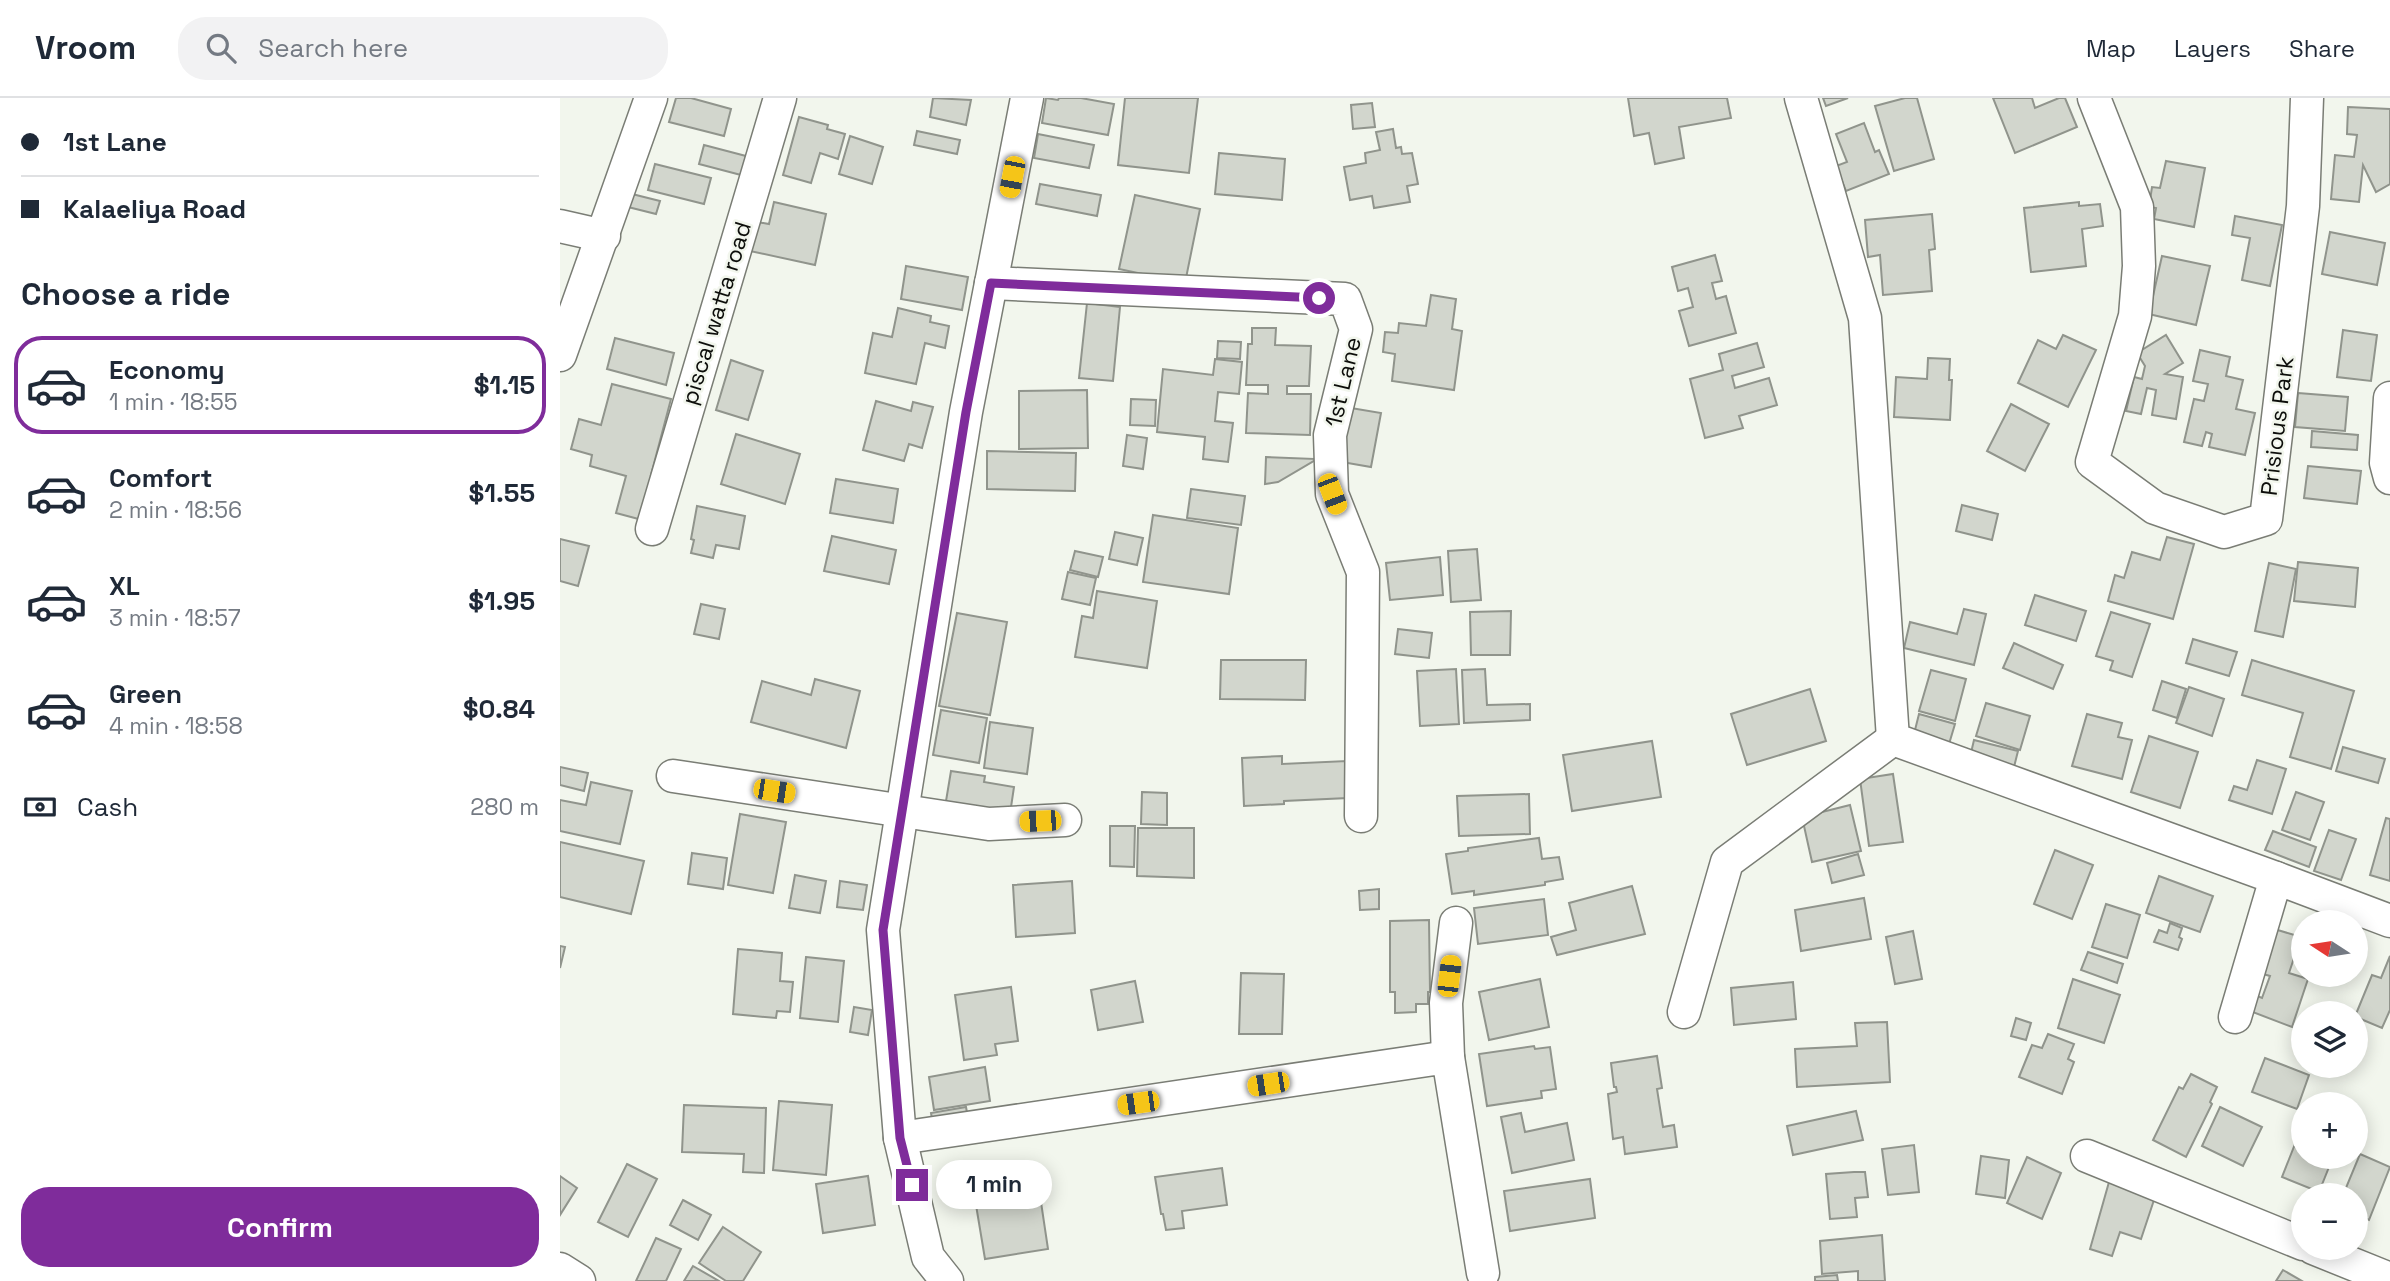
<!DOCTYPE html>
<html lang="en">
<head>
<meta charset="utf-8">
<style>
	:root { --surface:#fff; --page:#f2f2f3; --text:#1f2937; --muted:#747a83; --line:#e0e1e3; --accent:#7f2c9b }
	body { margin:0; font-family:"Space Grotesk",sans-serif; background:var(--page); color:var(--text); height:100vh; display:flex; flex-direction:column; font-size:26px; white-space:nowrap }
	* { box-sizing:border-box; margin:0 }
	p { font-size:23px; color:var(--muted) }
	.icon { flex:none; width:38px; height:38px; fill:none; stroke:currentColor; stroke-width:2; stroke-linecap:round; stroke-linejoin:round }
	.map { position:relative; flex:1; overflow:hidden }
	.drawer { display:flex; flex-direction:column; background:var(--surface); width:560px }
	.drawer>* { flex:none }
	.guide { display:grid; align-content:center; height:154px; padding:0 21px; background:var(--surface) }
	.needle { width:46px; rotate:282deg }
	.fabs { position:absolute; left:1731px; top:812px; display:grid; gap:14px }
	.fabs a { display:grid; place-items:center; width:77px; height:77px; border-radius:50%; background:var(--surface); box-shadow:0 4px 18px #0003; font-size:35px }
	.end { position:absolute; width:32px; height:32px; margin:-16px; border:9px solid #7f2c9b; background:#fff; box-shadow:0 0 0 4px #fff }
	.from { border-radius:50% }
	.bubble { position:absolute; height:49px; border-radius:24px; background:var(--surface); box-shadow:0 4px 18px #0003; font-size:23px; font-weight:700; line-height:49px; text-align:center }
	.car { position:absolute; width:21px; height:42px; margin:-21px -10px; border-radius:9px; box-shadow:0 0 5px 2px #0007; background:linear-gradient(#f5c518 24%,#345 0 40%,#f5c518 0 76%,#345 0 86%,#f5c518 0) }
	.guide b { display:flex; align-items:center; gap:24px; height:66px; font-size:26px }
	.guide b+b { border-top:2px solid var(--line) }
	.guide i { width:18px; height:18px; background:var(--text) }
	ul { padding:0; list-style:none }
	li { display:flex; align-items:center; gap:21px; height:98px; margin:0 14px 10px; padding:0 7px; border:4px solid transparent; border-radius:28px }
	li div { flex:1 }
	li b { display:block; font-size:26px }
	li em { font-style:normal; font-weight:700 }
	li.selected { border-color:var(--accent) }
	li>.icon { width:63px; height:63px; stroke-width:1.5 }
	h2 { padding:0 21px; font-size:32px; line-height:84px }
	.pay { display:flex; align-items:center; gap:18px; height:77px; padding:0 21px; font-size:26px }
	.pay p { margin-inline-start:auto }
	.cta { display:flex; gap:14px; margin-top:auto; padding:14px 21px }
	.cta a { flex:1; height:80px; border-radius:28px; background:var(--accent); color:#fff; font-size:28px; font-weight:700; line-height:80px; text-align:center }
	header { display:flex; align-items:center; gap:42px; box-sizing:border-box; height:98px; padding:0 35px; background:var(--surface); border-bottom:2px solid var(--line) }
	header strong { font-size:33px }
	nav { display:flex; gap:38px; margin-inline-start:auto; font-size:24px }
	.search { width:490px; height:63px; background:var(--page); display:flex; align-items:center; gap:18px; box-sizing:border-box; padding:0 24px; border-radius:28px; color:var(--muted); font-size:26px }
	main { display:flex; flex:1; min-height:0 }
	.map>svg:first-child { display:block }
	.building { fill:#d2d6cd; stroke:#90948c; stroke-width:2 }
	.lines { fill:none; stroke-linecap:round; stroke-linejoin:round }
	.minor-casing { stroke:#7a7d75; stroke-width:35 }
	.minor { stroke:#fff; stroke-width:32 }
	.route { stroke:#7f2c9b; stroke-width:9 }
	.labels { text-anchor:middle; stroke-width:5; stroke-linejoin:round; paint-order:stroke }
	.street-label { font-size:23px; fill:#0c0d0a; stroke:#f2f6ed }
</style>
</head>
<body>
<header>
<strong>Vroom</strong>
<div class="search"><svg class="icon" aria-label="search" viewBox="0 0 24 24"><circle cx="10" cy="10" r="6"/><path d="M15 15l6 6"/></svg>Search here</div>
<nav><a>Map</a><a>Layers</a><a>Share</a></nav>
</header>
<main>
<section class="drawer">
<div class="guide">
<b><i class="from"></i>1st Lane</b>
<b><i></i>Kalaeliya Road</b>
</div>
<h2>Choose a ride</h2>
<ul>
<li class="selected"><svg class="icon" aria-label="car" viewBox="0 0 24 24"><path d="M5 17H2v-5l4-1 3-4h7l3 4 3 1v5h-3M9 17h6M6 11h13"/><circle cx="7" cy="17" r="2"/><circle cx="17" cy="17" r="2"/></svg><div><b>Economy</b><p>1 min · 18:55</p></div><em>$1.15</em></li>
<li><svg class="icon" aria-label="car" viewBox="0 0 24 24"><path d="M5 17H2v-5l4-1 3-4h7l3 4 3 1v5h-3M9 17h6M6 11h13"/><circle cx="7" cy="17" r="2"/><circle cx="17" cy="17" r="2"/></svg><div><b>Comfort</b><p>2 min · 18:56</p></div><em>$1.55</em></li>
<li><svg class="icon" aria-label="car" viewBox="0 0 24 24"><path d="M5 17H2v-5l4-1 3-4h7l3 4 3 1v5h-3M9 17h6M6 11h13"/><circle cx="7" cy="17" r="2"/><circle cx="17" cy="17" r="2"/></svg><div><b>XL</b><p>3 min · 18:57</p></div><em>$1.95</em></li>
<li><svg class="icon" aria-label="car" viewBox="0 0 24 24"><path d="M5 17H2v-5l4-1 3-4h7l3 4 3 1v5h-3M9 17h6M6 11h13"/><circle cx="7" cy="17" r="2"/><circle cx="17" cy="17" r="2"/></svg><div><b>Green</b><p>4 min · 18:58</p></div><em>$0.84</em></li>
</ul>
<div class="pay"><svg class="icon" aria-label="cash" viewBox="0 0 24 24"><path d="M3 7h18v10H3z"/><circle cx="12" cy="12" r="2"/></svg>Cash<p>280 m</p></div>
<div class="cta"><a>Confirm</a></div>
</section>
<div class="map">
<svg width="1830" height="1183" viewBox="0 0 1830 1183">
	<rect width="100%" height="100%" fill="#f2f6ed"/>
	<g class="building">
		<polygon points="116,0 131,0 171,11 164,38 109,24"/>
		<polygon points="373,0 411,2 406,27 370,19"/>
		<polygon points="486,0 498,2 499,0 521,0 554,6 548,37 482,25"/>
		<polygon points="565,0 638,0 629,75 558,67"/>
		<polygon points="1068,0 1167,0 1171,20 1119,29 1124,60 1095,66 1089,35 1074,38"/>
		<polygon points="1263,0 1288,0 1266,8"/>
		<polygon points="1345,0 1357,0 1374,61 1334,73 1315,8"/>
		<polygon points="1433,0 1472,0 1475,10 1499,0 1505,0 1517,29 1455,55"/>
		<polygon points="812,5 815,29 793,31 791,7"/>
		<polygon points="1788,9 1830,11 1830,86 1816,94 1803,67 1799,104 1771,101 1775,57 1794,59 1797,37 1787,36"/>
		<polygon points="239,19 268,27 267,31 285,36 278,61 260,55 251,85 223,77"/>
		<polygon points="1304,25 1315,54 1319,52 1329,76 1286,93 1276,68 1287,64 1276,36"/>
		<polygon points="833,31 836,50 841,49 842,56 852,55 858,86 847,88 850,104 814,110 812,98 790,102 784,69 806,65 805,55 820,52 816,34"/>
		<polygon points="357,33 400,42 397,56 354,47"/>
		<polygon points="478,36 534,47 529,70 474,60"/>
		<polygon points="290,38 323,49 312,86 279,76"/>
		<polygon points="144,47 186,58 181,77 139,66"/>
		<polygon points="659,55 725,61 722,102 655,96"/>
		<polygon points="1606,63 1645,70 1634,129 1594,121 1596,110 1589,109 1592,89 1600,90"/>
		<polygon points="95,66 151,80 144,106 88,92"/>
		<polygon points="480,86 541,97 537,118 476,106"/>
		<polygon points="68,95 100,103 96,116 64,108"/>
		<polygon points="575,97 640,111 625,185 559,171"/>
		<polygon points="214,104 266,116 255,167 190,153 197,124 209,126"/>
		<polygon points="1519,104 1519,108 1540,106 1543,128 1522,131 1526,168 1471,174 1464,110"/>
		<polygon points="1372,116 1375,151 1369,152 1372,193 1323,197 1320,157 1308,159 1305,122"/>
		<polygon points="1675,118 1722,127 1710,188 1682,182 1690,140 1672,137"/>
		<polygon points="1770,134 1825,145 1817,187 1762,176"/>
		<polygon points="1155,157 1162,183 1152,185 1156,201 1166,198 1176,235 1129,248 1119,213 1133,209 1128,190 1118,193 1112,169"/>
		<polygon points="1602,158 1650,168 1636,227 1580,214 1584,196 1593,198"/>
		<polygon points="346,168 408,179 402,212 341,201"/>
		<polygon points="871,197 896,201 892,231 902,233 894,292 832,283 835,256 823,254 825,234 838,235 839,225 866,228"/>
		<polygon points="527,205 560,209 553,283 519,280"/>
		<polygon points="338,210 371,218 370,224 389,228 385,250 365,245 356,286 305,275 313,235 332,239"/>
		<polygon points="692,230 716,230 715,247 751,248 749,288 727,288 727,296 751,296 750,337 686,335 688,295 708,296 708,287 686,287 688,246 692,246"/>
		<polygon points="1783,232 1817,237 1811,283 1777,279"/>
		<polygon points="1503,237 1536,252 1508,309 1458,285 1478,242 1496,251"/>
		<polygon points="1606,237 1623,265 1605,276 1623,279 1616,321 1592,317 1596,292 1587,290 1581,316 1566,313 1574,279 1582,281 1585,268 1577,255"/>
		<polygon points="55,240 114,255 106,287 47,271"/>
		<polygon points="658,243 681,244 680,261 657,260"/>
		<polygon points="1197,245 1204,269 1172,278 1175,290 1209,280 1217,307 1179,318 1183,330 1145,340 1130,281 1163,272 1159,256"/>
		<polygon points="1640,252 1670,259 1666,278 1683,282 1676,311 1695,315 1685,357 1649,349 1652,336 1646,334 1642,348 1624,344 1634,301 1644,303 1648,286 1633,283"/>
		<polygon points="1368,260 1390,261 1389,282 1392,282 1390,322 1334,319 1336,279 1367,281"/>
		<polygon points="655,261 682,264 679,296 658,294 655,323 673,325 668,364 643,361 645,339 597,334 603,271 653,277"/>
		<polygon points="171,262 203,273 188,322 156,312"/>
		<polygon points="52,286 111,301 91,377 98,378 86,423 56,415 66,378 30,368 32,357 11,351 19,321 41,327"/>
		<polygon points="527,292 528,350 459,351 459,293"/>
		<polygon points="1738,295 1788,299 1785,333 1735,329"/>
		<polygon points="571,301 596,302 595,328 570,327"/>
		<polygon points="316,303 351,313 353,304 373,309 362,350 349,346 344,363 303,352"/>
		<polygon points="1451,306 1489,326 1465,373 1427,353"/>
		<polygon points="785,309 821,315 811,369 776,363"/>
		<polygon points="1752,333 1798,337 1797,352 1751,349"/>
		<polygon points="176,336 240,356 225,406 161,386"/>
		<polygon points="567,337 587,340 583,371 563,368"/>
		<polygon points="427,353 516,355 515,393 427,391"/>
		<polygon points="706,359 757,361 718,384 705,386"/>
		<polygon points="1748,368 1801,373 1797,406 1744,400"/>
		<polygon points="276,381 338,391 333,425 270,415"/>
		<polygon points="631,391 685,398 681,427 627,420"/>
		<polygon points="1402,407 1438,416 1432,442 1396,433"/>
		<polygon points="137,408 185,418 179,451 156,447 153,460 131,455 134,442 131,441"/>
		<polygon points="593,417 678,430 669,496 583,484"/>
		<polygon points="555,434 583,440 577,467 549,461"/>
		<polygon points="272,438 336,452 329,486 264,473"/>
		<polygon points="1607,439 1634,446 1613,521 1548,503 1555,477 1564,480 1572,454 1600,462"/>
		<polygon points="0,441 29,448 18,488 0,483"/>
		<polygon points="917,451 921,502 891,504 888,453"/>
		<polygon points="515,453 543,459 538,479 510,472"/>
		<polygon points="880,459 883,497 830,502 826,465"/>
		<polygon points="1738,464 1798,470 1795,509 1734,503"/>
		<polygon points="1709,465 1736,471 1723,539 1695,533"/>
		<polygon points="508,474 536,480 530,507 502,501"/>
		<polygon points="537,493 597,503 587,570 515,559 522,518 533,520"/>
		<polygon points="1475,497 1526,513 1516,543 1465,527"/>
		<polygon points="141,506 165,511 159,541 134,536"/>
		<polygon points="1404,511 1426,516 1414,567 1344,550 1350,524 1397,536"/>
		<polygon points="951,513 950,557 911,557 910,514"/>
		<polygon points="1551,514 1590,526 1572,579 1550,572 1553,563 1536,558"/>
		<polygon points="397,515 447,524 430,617 379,608"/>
		<polygon points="838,531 872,535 869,560 835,556"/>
		<polygon points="1633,541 1677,554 1669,578 1626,565"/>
		<polygon points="1454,545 1503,567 1493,591 1443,570"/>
		<polygon points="661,562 746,562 745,602 660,601"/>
		<polygon points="1692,562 1794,593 1771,671 1730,659 1743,615 1682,597"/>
		<polygon points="896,571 899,626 860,628 857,573"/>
		<polygon points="925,571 927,607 970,606 970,622 904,625 902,572"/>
		<polygon points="1371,572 1406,581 1395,623 1359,613"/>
		<polygon points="255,581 300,593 286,650 191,624 202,583 251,597"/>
		<polygon points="1602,583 1626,591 1617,620 1593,612"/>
		<polygon points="1629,589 1664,601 1652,638 1616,625"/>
		<polygon points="1250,591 1266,643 1187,667 1171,616"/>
		<polygon points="1426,605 1470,618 1460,652 1416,638"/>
		<polygon points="381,612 427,620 419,665 373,657"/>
		<polygon points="1359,616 1395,626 1389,646 1354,636"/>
		<polygon points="1527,616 1562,625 1558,639 1572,642 1562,681 1512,668"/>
		<polygon points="430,624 473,630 467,676 424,670"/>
		<polygon points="1589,638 1638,654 1620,710 1571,694"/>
		<polygon points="1414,642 1458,653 1454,669 1410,659"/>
		<polygon points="1092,643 1101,699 1012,713 1003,657"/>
		<polygon points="1783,649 1825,661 1818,685 1776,673"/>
		<polygon points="722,658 722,666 787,663 788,700 724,703 724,706 684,708 682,660"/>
		<polygon points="1697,662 1726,671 1712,716 1669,702 1674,688 1687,692"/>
		<polygon points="0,669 28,675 24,693 0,687"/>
		<polygon points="391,673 425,678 424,684 454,689 450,716 385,709"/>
		<polygon points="1333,676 1343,744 1309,748 1300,681"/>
		<polygon points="31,684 72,693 60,746 0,733 0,702 26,707"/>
		<polygon points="582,694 607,695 607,727 581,726"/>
		<polygon points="1736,694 1764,704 1750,742 1722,732"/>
		<polygon points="969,696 970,736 899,738 897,698"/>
		<polygon points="1290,707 1301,753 1252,764 1242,719"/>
		<polygon points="180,716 226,724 213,795 168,787"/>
		<polygon points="1826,720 1830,721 1830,783 1810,777"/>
		<polygon points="550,728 575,728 574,769 550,768"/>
		<polygon points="578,730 634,730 634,780 577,778"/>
		<polygon points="1769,732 1796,741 1781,782 1754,773"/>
		<polygon points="1713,733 1756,749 1749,769 1705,752"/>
		<polygon points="979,740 982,761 999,759 1003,781 985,784 985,787 914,797 914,793 892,796 886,756 908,753 908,750"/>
		<polygon points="0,744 84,763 71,816 0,799"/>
		<polygon points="1495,752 1533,767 1512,821 1474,806"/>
		<polygon points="132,755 167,760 163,791 128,786"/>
		<polygon points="1298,756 1304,777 1272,785 1267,765"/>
		<polygon points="235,777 266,783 260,815 229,810"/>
		<polygon points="1599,778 1653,798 1640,834 1586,815"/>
		<polygon points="280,783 307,787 303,812 277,809"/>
		<polygon points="512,783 515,835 456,839 453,787"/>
		<polygon points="1072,788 1085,836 997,857 991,839 1016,832 1009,805"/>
		<polygon points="819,791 819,811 800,812 799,793"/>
		<polygon points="1304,800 1311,841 1241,853 1235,812"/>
		<polygon points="984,801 988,837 918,846 914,810"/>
		<polygon points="1546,806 1580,817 1567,860 1532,849"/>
		<polygon points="869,822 870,894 868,894 868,906 856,906 856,914 835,915 835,894 830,894 830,823"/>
		<polygon points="1610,825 1622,830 1619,839 1622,841 1618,852 1594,844 1599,832 1607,835"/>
		<polygon points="1711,830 1741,839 1729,875 1748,881 1732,929 1690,913 1695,897 1702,900 1710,878 1696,874"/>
		<polygon points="1353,833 1362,881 1335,886 1326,839"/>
		<polygon points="0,848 5,849 0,870"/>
		<polygon points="178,851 222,855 220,883 233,884 230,914 217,913 216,920 173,916"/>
		<polygon points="1528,854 1563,866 1557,885 1521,872"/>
		<polygon points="1830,858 1830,912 1822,930 1796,919 1796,916 1812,877 1821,880"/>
		<polygon points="246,859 284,863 278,924 240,920"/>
		<polygon points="681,875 724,876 722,936 679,936"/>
		<polygon points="980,881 989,929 929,942 919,894"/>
		<polygon points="1513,881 1560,897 1544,945 1498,930"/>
		<polygon points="575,883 583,924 538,932 531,892"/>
		<polygon points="1233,884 1236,921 1174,927 1171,890"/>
		<polygon points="451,889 458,943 435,946 437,957 404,962 395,897"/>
		<polygon points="294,909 312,912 308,937 290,934"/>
		<polygon points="1456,920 1471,925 1466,942 1451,938"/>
		<polygon points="1327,924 1330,984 1237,989 1235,951 1297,948 1295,925"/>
		<polygon points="1488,936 1514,946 1508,961 1514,964 1502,996 1459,979 1472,947 1482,950"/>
		<polygon points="974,948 975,951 990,949 996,991 981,993 982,1000 927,1008 919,956"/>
		<polygon points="1097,958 1102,990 1097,991 1103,1029 1114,1027 1117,1049 1065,1056 1063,1039 1053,1041 1048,996 1057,994 1056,989 1054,989 1051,965"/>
		<polygon points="1705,960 1749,977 1737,1011 1692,994"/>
		<polygon points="425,969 430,1003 374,1012 369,979"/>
		<polygon points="1631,976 1657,989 1650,1004 1652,1006 1626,1059 1593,1042 1619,989 1623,991"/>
		<polygon points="219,1003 272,1007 266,1077 213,1072"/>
		<polygon points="124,1007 206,1010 204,1075 183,1074 184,1056 122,1054"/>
		<polygon points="406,1009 409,1025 374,1032 371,1015"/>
		<polygon points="1660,1009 1702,1029 1683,1068 1642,1048"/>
		<polygon points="1296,1013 1303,1042 1233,1057 1227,1028"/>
		<polygon points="961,1015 965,1034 1007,1025 1014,1062 952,1075 941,1019"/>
		<polygon points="1737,1041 1743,1043 1743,1059 1773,1059 1759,1094 1722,1079"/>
		<polygon points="1354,1047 1359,1094 1328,1097 1322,1051"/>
		<polygon points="1800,1056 1830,1069 1809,1122 1796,1116 1796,1097 1783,1097"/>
		<polygon points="1421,1058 1449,1062 1445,1100 1416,1096"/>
		<polygon points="1467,1059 1501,1075 1482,1121 1447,1105"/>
		<polygon points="472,1065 475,1085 478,1084 488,1151 425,1161 414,1095 445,1089 442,1070"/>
		<polygon points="67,1066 97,1081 68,1139 38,1124"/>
		<polygon points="662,1070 667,1107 622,1113 624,1130 606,1132 603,1116 601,1116 595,1079"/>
		<polygon points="1294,1074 1305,1074 1308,1099 1295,1100 1297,1119 1270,1121 1266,1076"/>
		<polygon points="0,1078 17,1090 0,1117"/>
		<polygon points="308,1078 315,1127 263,1135 256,1086"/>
		<polygon points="1030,1081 1035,1120 950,1133 944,1093"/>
		<polygon points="1549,1084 1595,1099 1581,1141 1560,1134 1552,1158 1530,1151"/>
		<polygon points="123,1102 151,1117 138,1142 110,1127"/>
		<polygon points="163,1129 201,1154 183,1183 166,1183 139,1165"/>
		<polygon points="1322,1137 1325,1183 1298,1183 1298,1173 1262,1176 1260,1143"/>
		<polygon points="96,1140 121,1151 106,1183 76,1183"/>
		<polygon points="133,1168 159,1183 124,1183"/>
		<polygon points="1723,1172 1742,1183 1716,1183"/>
		<polygon points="1277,1177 1278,1183 1255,1183 1255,1179"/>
	</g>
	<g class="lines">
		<defs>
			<g id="minor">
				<polyline points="1241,0 1305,220 1333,641 1716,780 1675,919"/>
				<polyline points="1534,0 1577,109 1579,168 1575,218 1532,364 1595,410 1664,434 1706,421 1743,108 1747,0"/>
				<polyline points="0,128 44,138"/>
				<polyline points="431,185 785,201 796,231 770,337 772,396 803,474 801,718"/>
				<polyline points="0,257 91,0"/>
				<polyline points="1830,300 1826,365 1830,380"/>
				<polyline points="92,431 220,0"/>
				<polyline points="113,678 429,726 505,722"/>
				<polyline points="1716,780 1830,823"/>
				<polyline points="1124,914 1167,764 1333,641"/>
				<polyline points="888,959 886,905 896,825"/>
				<polyline points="340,1040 888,959 923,1175"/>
				<polyline points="1527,1058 1743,1146"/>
				<polyline points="1753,1150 1830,1181"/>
				<polyline points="0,1171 19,1183"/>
				<polyline points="387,1183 368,1159 340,1040 323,832 406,314 467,0"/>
			</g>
		</defs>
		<use href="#minor" class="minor-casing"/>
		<use href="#minor" class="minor"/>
	</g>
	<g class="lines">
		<polyline class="route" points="352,1087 340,1040 323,832 406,314 431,185 759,200"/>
	</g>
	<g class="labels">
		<g class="street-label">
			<text transform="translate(156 215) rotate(-73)" y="8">piscal watta road</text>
			<text transform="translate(783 284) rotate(-77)" y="8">1st Lane</text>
			<text transform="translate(1717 328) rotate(-83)" y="8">Prisious Park</text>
		</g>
	</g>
</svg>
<div class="fabs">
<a><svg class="needle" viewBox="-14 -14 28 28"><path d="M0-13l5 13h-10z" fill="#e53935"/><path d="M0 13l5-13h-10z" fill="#747a83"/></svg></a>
<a><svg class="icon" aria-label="layers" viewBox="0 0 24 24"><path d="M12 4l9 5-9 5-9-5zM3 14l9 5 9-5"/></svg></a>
<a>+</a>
<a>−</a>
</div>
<i class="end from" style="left:759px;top:200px"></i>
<i class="end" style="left:352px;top:1087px"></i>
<div class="bubble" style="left:376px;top:1062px;width:116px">1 min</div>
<i class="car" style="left:452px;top:79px;rotate:191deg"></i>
<i class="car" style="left:772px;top:396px;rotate:159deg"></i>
<i class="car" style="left:214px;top:693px;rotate:99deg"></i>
<i class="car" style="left:480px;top:723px;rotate:268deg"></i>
<i class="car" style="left:889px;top:878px;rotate:7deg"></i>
<i class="car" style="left:708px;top:986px;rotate:261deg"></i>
<i class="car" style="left:578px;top:1005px;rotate:262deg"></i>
</div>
</main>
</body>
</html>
